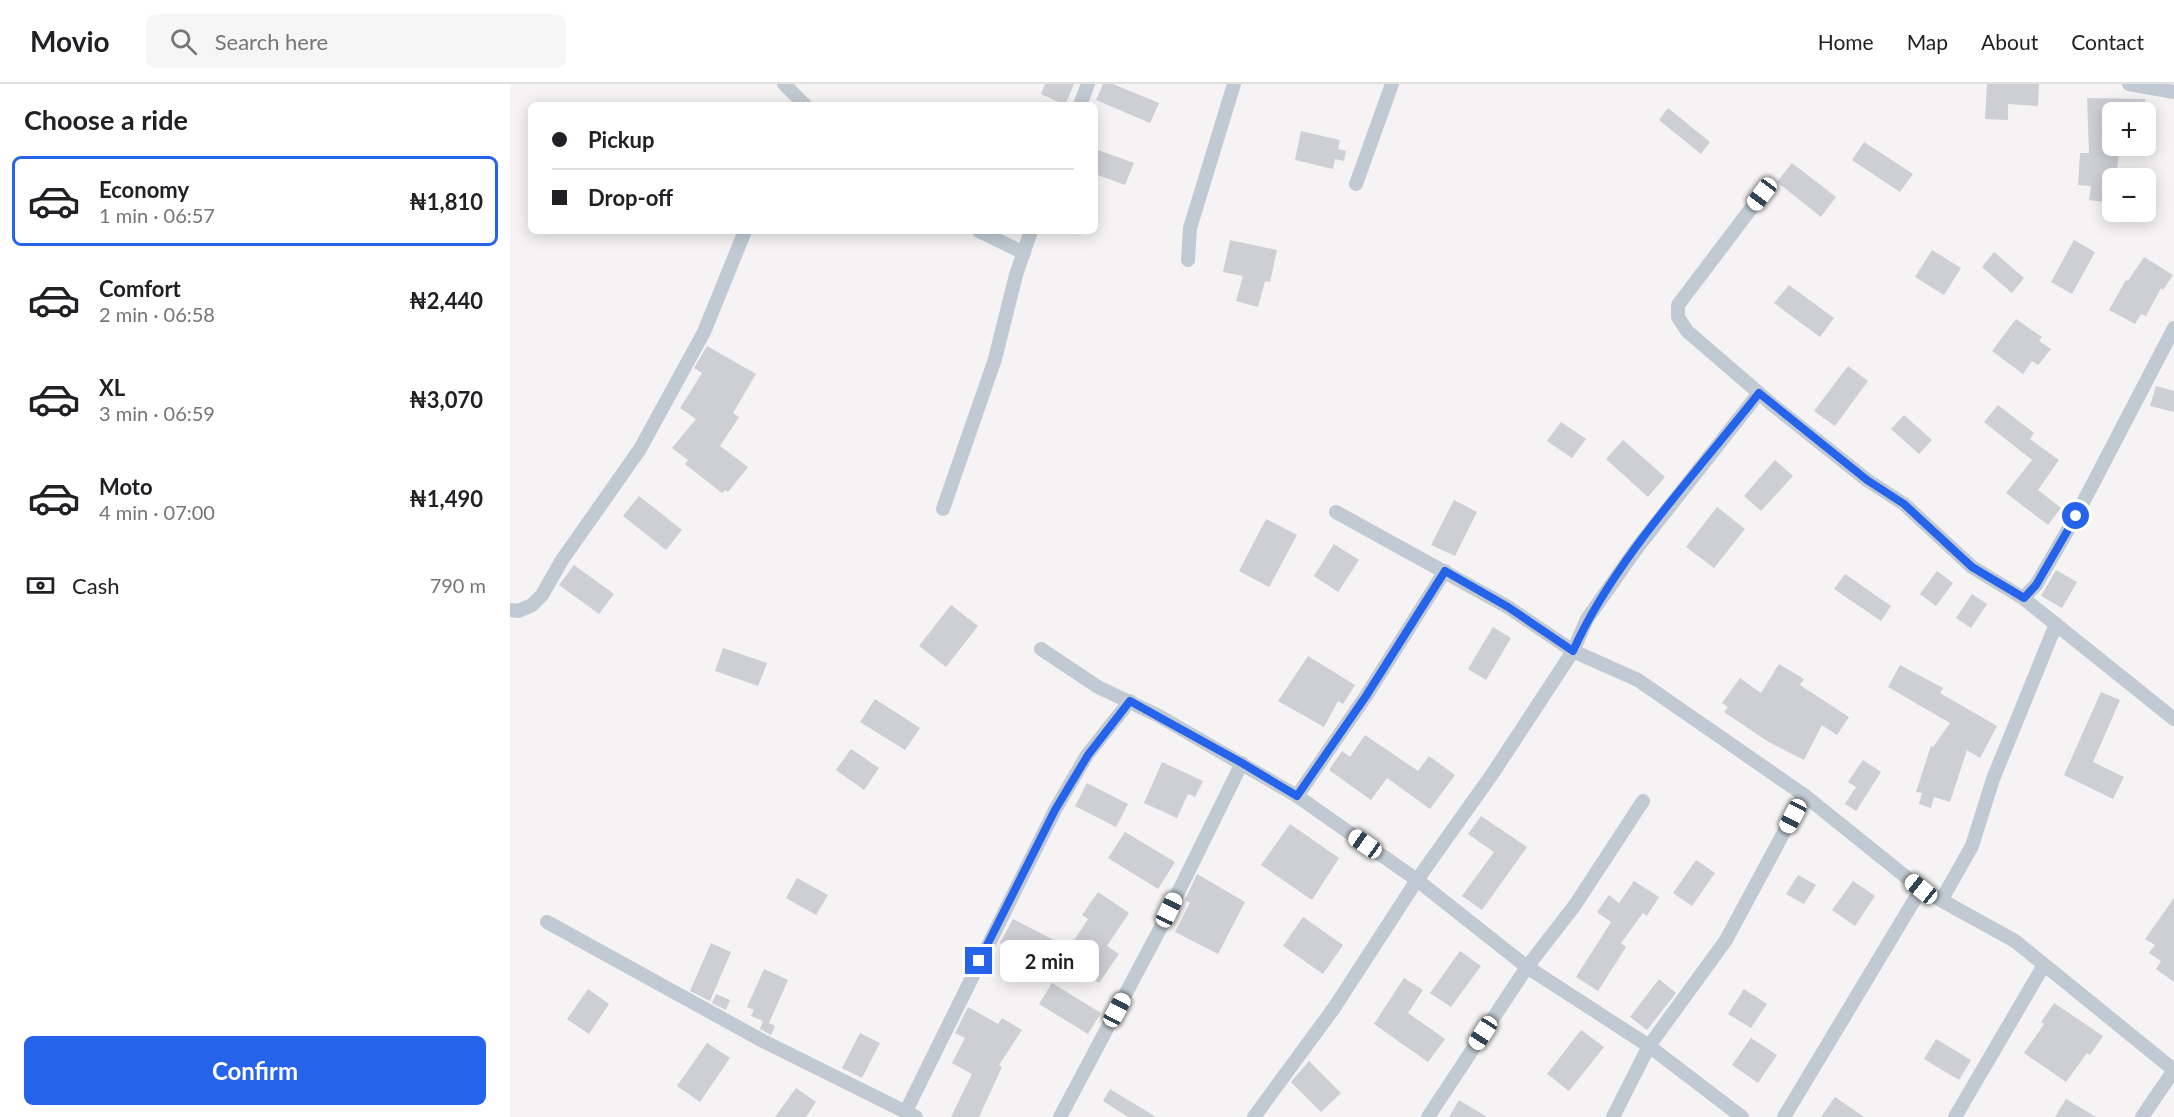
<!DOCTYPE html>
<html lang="en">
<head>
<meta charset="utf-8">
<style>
	:root { --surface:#fff; --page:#f6f6f6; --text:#202124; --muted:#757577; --line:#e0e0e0; --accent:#2563eb }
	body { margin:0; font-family:Lato,sans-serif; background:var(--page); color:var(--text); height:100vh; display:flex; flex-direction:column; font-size:22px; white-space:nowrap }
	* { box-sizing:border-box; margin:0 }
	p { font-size:20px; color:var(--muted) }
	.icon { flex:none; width:33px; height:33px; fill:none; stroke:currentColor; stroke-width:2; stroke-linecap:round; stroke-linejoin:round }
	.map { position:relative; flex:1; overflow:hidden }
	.sheet { display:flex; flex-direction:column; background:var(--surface); width:510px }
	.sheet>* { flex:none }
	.banner { position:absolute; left:18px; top:18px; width:570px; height:132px; border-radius:9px; box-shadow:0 3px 15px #0003; display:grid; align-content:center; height:132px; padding:0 24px; background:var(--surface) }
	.tools { position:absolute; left:1592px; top:18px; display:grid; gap:12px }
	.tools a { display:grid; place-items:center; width:54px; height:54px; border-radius:9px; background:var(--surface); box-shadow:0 3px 15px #0003; font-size:30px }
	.end { position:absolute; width:27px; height:27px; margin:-14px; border:8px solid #2563eb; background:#fff; box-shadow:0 0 0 3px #fff }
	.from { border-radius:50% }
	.bubble { position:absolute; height:42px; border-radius:9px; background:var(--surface); box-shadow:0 3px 15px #0003; font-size:20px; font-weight:700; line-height:42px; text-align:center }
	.car { position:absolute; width:18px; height:36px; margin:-18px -9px; border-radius:8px; box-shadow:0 0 4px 2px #0007; background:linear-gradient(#fff 24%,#345 0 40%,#fff 0 76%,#345 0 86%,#fff 0) }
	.banner b { display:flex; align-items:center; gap:21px; height:57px; font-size:22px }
	.banner b+b { border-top:2px solid var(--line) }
	.banner i { width:15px; height:15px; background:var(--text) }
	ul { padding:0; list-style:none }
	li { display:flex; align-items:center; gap:18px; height:90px; margin:0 12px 9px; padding:0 12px; border:3px solid transparent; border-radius:9px }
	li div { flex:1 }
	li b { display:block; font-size:22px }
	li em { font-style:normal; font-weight:700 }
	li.current { border-color:var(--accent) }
	li>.icon { width:54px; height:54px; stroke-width:1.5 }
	h2 { padding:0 24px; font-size:27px; line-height:72px }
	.pay { display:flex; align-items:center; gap:15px; height:66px; padding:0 24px; font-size:22px }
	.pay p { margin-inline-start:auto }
	.action { display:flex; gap:12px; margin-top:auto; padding:12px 24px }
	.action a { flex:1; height:69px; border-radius:9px; background:var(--accent); color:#fff; font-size:24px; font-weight:700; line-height:69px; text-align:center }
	header { display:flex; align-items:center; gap:36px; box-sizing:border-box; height:84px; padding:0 30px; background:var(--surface); border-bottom:2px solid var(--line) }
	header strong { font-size:28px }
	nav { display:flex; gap:33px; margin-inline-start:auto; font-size:21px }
	.search { width:420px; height:54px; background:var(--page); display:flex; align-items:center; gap:15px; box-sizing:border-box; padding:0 21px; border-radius:9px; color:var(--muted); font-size:22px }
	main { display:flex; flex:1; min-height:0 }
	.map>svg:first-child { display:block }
	.building { fill:#cdcfd5 }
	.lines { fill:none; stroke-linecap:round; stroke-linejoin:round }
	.minor { stroke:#c1cad2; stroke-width:14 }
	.route { stroke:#2563eb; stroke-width:8 }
</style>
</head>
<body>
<header>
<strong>Movio</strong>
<div class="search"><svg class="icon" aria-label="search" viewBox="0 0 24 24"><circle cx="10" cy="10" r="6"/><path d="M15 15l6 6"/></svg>Search here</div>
<nav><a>Home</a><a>Map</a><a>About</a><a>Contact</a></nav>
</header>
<main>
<section class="sheet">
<h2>Choose a ride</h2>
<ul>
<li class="current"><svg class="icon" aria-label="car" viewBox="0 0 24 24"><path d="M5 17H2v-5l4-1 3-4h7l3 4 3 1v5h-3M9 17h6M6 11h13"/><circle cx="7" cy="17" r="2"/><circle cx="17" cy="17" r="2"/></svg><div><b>Economy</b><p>1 min · 06:57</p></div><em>₦1,810</em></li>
<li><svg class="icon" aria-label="car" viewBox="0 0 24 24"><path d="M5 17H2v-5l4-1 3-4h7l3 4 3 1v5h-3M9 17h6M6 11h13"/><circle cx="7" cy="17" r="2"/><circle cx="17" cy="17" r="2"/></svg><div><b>Comfort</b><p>2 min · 06:58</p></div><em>₦2,440</em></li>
<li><svg class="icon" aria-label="car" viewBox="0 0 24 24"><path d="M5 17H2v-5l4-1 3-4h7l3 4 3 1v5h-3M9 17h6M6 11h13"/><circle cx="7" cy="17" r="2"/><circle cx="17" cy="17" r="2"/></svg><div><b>XL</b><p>3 min · 06:59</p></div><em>₦3,070</em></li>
<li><svg class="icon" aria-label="car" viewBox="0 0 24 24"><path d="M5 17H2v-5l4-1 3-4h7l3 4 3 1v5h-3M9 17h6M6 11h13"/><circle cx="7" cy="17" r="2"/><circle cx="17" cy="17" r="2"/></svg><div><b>Moto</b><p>4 min · 07:00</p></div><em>₦1,490</em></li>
</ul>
<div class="pay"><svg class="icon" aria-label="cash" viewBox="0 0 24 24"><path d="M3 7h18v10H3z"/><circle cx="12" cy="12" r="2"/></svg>Cash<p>790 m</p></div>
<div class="action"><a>Confirm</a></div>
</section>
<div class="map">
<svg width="1664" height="1033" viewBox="0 0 1664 1033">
	<rect width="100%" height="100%" fill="#f5f3f3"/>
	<g class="building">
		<polygon points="535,0 564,0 555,21 531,10"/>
		<polygon points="593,0 603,0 649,19 640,39 586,16"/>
		<polygon points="1477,0 1529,0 1528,22 1498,20 1498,36 1475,35"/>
		<polygon points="1577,14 1635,15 1635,28 1600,28 1601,62 1610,62 1606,94 1602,94 1602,119 1579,116 1581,102 1568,101 1570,69 1579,69"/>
		<polygon points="1158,24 1200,58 1191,70 1149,36"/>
		<polygon points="791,47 830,56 828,65 836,67 834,77 825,75 823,85 785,76"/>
		<polygon points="1354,58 1403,90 1390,108 1342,76"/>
		<polygon points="585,65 624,79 615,101 585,90"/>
		<polygon points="1282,79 1326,113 1311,133 1267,98"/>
		<polygon points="720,156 767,166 760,198 755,197 748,223 726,217 733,192 713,188"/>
		<polygon points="1564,156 1585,168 1562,210 1541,198"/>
		<polygon points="1422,166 1451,184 1434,211 1405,193"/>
		<polygon points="1484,168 1514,194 1502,209 1472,183"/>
		<polygon points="1634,173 1663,191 1653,206 1651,204 1636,232 1631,230 1625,240 1599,226 1616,196 1618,197"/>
		<polygon points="1279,201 1324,234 1310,253 1264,219"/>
		<polygon points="1506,235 1532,253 1529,257 1541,265 1528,281 1522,277 1513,290 1482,267"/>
		<polygon points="197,262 246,290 223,329 229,333 210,362 238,383 218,408 215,406 212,409 175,380 178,376 162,364 186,335 170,324 192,289 184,284"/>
		<polygon points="1338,282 1358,297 1325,342 1304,327"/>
		<polygon points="1646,302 1664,307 1664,328 1640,322"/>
		<polygon points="1488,321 1524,349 1520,355 1549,376 1528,406 1551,424 1538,441 1496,409 1522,376 1474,338"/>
		<polygon points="1394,331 1422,356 1409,370 1381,345"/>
		<polygon points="1051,338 1076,355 1062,374 1037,357"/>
		<polygon points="1113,356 1155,393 1138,413 1096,375"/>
		<polygon points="1265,376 1283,392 1251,427 1234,412"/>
		<polygon points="129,412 172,446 156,466 113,432"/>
		<polygon points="944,416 967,428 945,472 921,461"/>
		<polygon points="1207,423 1235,445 1204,484 1176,463"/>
		<polygon points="756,435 787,451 759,503 729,487"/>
		<polygon points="824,460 849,476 828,508 804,492"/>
		<polygon points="64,481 104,510 89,530 49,501"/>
		<polygon points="1546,486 1567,498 1552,524 1531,512"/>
		<polygon points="1427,487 1443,499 1426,522 1410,510"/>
		<polygon points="1335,490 1381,522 1371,537 1324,505"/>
		<polygon points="1462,510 1477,520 1461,544 1446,534"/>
		<polygon points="441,521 468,542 436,583 409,562"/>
		<polygon points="983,543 1001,554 976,596 958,585"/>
		<polygon points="213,564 257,579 248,602 205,587"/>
		<polygon points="798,572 845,601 833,620 828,617 814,643 768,617"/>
		<polygon points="1269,580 1294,595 1290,601 1339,633 1327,651 1312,641 1294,676 1257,657 1214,628 1218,623 1212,619 1230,594 1251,609"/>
		<polygon points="1390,581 1433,604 1430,609 1487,642 1470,674 1457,666 1440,718 1424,713 1421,724 1409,720 1412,709 1406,708 1421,662 1423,663 1440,639 1378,603"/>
		<polygon points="1591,608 1610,616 1583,678 1614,693 1603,715 1554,691"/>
		<polygon points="365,615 410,644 395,666 350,638"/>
		<polygon points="855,651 908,687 919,672 945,691 920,725 877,694 861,716 819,686 832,667 840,673"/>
		<polygon points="341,665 369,684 354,706 326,686"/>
		<polygon points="1353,676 1371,688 1346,727 1335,720 1346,703 1338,698"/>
		<polygon points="652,678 693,697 685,713 678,710 667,734 634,719"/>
		<polygon points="577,699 618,720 606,743 565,722"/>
		<polygon points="971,732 1017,763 972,826 952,812 984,768 958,750"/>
		<polygon points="780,740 829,774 802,816 751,781"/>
		<polygon points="615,748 665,778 648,805 598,774"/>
		<polygon points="1186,776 1205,789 1182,822 1163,809"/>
		<polygon points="687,790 735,818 708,870 665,848 680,819 675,816"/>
		<polygon points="1288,791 1306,801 1294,820 1276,810"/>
		<polygon points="287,794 318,811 306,831 276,814"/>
		<polygon points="1124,797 1149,813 1137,832 1133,829 1111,859 1116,863 1088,907 1066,893 1101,838 1087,828 1099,811 1109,819"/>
		<polygon points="1343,797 1365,812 1345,842 1322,826"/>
		<polygon points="588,808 619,829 597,862 609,870 589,899 547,872 540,885 490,859 503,835 559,864 578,835 572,831"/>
		<polygon points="1664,814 1664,898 1646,885 1651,877 1639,869 1645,861 1635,855"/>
		<polygon points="793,833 833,861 813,890 773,862"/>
		<polygon points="201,859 221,868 200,917 180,907"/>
		<polygon points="950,867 971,882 941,923 920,909"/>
		<polygon points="254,885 278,896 259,939 265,942 261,951 250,945 253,937 241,932 244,926 237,923"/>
		<polygon points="894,894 913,906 898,929 935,955 918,978 864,940"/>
		<polygon points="1149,895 1166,909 1137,946 1120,933"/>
		<polygon points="542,899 591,929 578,950 529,920"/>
		<polygon points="78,905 99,920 79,950 57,935"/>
		<polygon points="1234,905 1257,920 1241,944 1218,930"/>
		<polygon points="206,910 220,916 216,926 202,919"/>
		<polygon points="1544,919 1593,952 1580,971 1577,969 1556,998 1514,969 1534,940 1531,938"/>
		<polygon points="458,923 488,940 492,934 512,946 489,981 492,983 469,1033 441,1033 462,990 442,979 455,954 445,949"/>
		<polygon points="1071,946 1094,963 1059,1007 1037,990"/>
		<polygon points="350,949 370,959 352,994 332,984"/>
		<polygon points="1241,954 1267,971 1248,999 1222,981"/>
		<polygon points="1426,955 1461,976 1449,996 1414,975"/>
		<polygon points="197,959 220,974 190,1018 167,1002"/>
		<polygon points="799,977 831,1009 811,1028 781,998"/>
		<polygon points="286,1004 306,1018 296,1033 265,1033"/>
		<polygon points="600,1005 646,1033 618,1033 593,1017"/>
		<polygon points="1325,1013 1354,1033 1311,1033"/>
		<polygon points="1556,1015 1586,1033 1545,1033"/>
		<polygon points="949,1016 977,1033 939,1033"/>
	</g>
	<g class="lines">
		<g class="minor">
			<polyline points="274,0 295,21"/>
			<polyline points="1619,0 1664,8"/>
			<polyline points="570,21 578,0"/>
			<polyline points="846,100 882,0"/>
			<polyline points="1252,110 1168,221 1168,233 1177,247 1264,322 1357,396 1394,420 1462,483 1513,514"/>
			<polyline points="469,147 514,169"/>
			<polyline points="678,176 680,144 724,0"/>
			<polyline points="1664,244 1566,432 1526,501 1513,514 1664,635"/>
			<polyline points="433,425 485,275 506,191 521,147"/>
			<polyline points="826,428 998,523 1063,567 1128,596 1294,711 1411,805 1505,857 1664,986"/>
			<polyline points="0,526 8,527 22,521 32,511 52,476 130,365 194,248 235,147"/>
			<polyline points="531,565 588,603 649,632 787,712 907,796 1017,883 1139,962 1232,1033"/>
			<polyline points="787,712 856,612 935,487"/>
			<polyline points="1432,815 1462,762 1483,695 1546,540"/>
			<polyline points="37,838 253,957 406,1033"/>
			<polyline points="396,1027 545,726 577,671 620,617"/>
			<polyline points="550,1033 650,845 732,679"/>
			<polyline points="744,1033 824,924 907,796 983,689 1063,567 1077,535 1127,464 1249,309"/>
			<polyline points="918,1033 1017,883 1065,821 1133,717"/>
			<polyline points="1103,1033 1139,962 1216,856 1294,711"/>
			<polyline points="1274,1033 1411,805"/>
			<polyline points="1445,1033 1534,881"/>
			<polyline points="1632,1033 1664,986"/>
		</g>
	</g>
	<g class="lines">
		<path class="route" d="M469 877 545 726 578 671 620 617 732 679 787 712 856 612 935 487 998 523 1063 567C1103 477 1188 387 1249 309L1357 396 1394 420 1462 483 1514 514 1526 501 1566 432"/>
	</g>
</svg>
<div class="tools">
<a>+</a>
<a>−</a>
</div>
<i class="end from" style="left:1566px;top:432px"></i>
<i class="end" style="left:469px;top:877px"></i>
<div class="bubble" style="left:490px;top:856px;width:99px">2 min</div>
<i class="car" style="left:1252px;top:110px;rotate:217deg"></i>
<i class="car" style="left:1283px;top:732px;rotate:208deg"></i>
<i class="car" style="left:855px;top:760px;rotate:305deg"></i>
<i class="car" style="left:1411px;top:805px;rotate:309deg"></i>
<i class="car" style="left:659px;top:826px;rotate:25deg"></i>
<i class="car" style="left:607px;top:926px;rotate:28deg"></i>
<i class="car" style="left:973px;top:949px;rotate:213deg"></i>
<div class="banner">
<b><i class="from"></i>Pickup</b>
<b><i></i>Drop-off</b>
</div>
</div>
</main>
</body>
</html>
